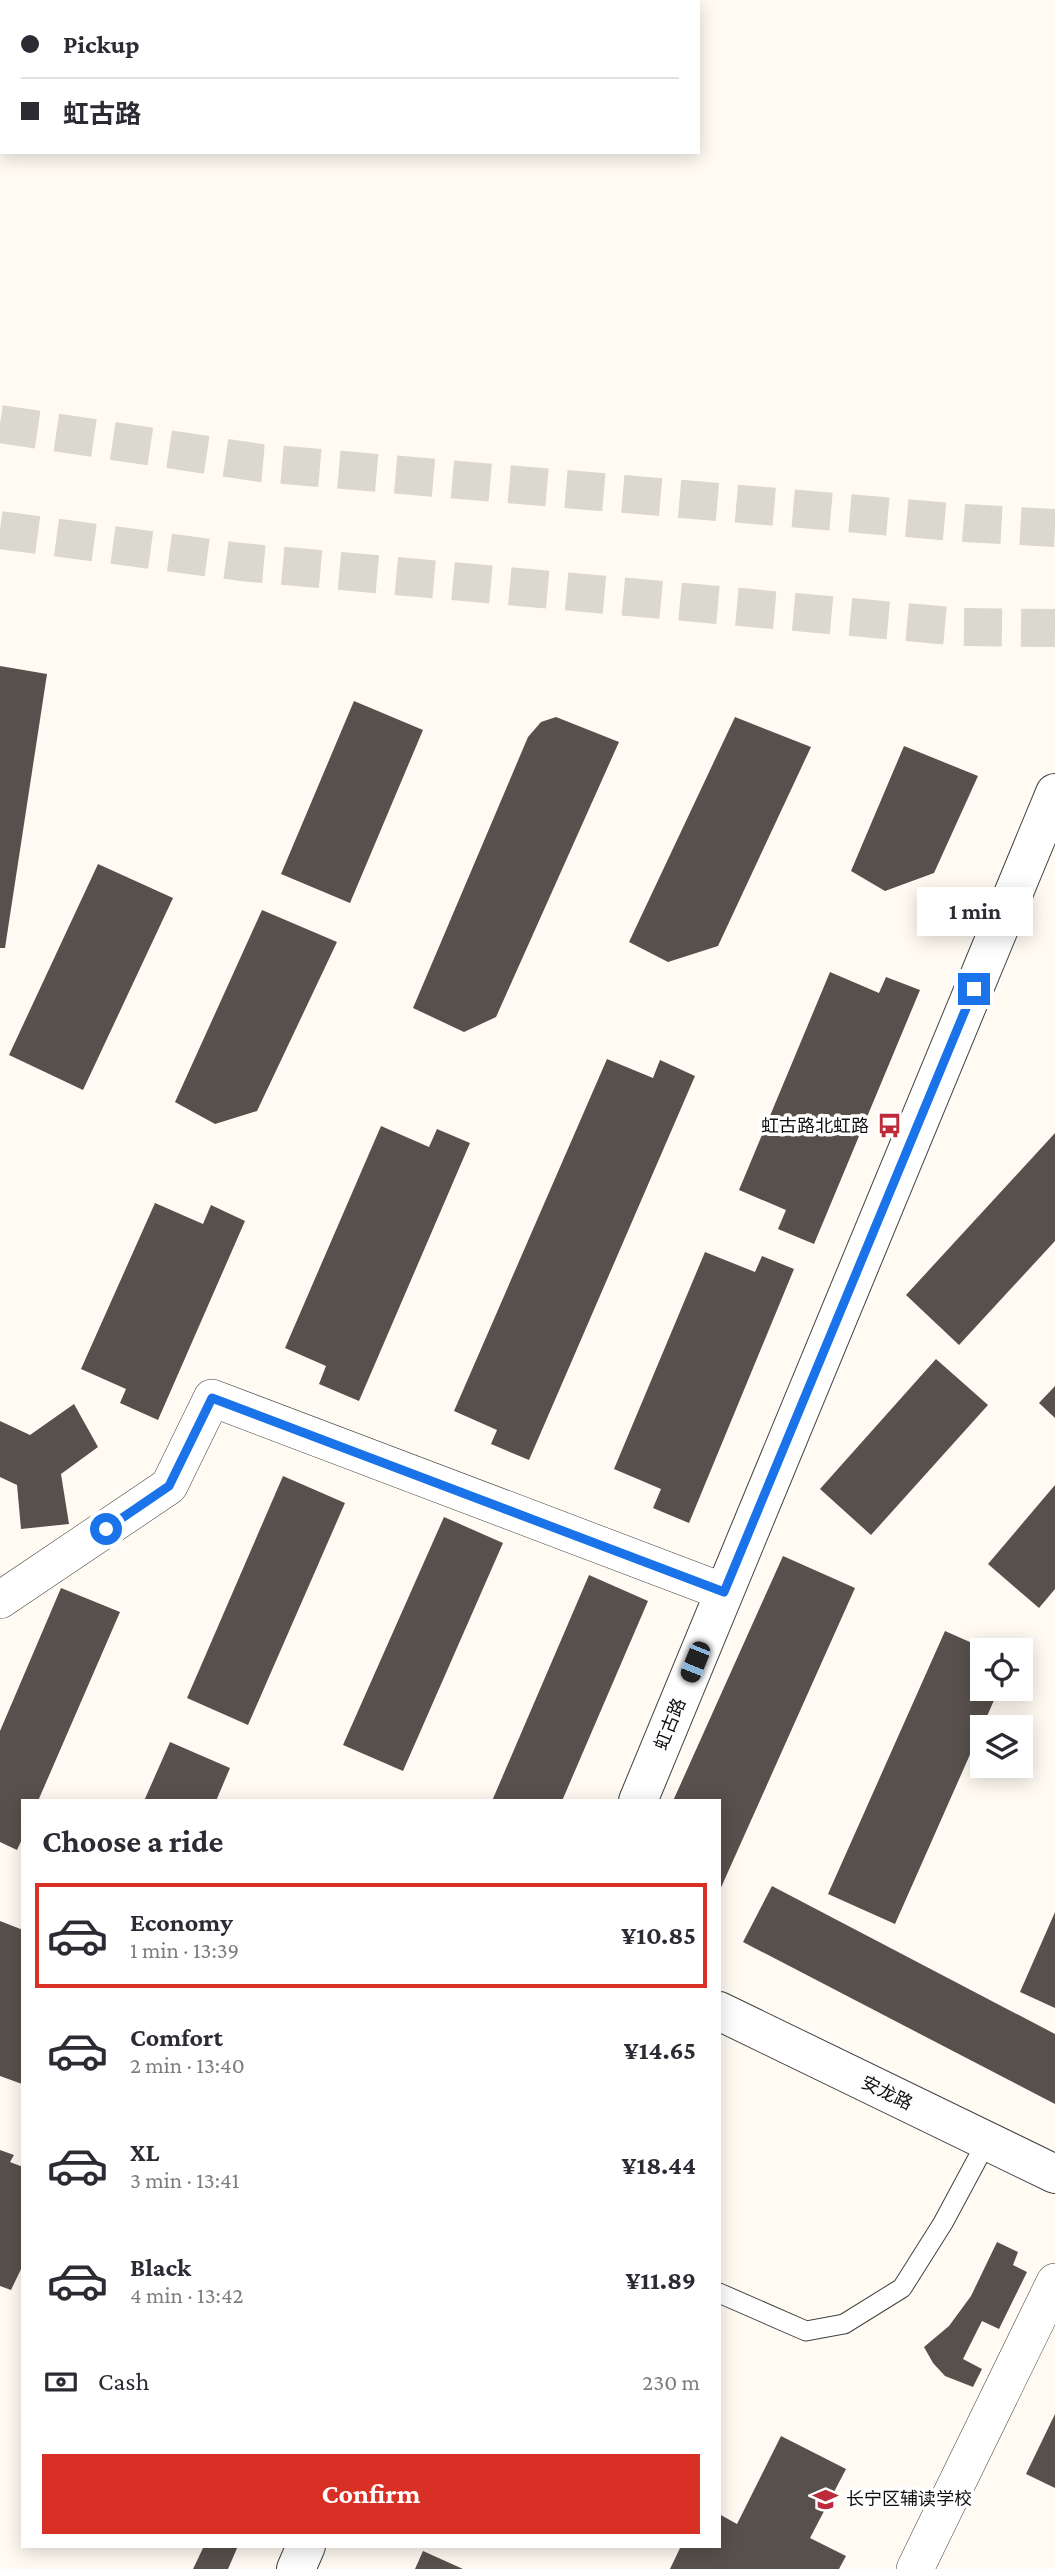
<!DOCTYPE html>
<html lang="en">
<head>
<meta charset="utf-8">
<style>
	:root { --surface:#fff; --page:#f7f7f7; --text:#2b2b33; --muted:#7c7c81; --line:#e1e1e2; --accent:#d93025 }
	body { margin:0; font-family:"Crimson Pro","Noto Sans SC",serif; background:var(--page); color:var(--text); height:100vh; display:flex; flex-direction:column; font-size:26px; white-space:nowrap }
	* { box-sizing:border-box; margin:0 }
	p { font-size:23px; color:var(--muted) }
	.icon { flex:none; width:38px; height:38px; fill:none; stroke:currentColor; stroke-width:2; stroke-linecap:round; stroke-linejoin:round }
	.map { position:relative; flex:1; overflow:hidden }
	.side { position:absolute; left:21px; top:1799px; width:700px; height:749px; display:flex; flex-direction:column; background:var(--surface); border-radius:0px; box-shadow:0 4px 18px #0003 }
	.side>* { flex:none }
	.hud { position:absolute; left:0px; top:0px; width:700px; height:154px; box-shadow:0 4px 18px #0003; display:grid; align-content:center; height:154px; padding:0 21px; background:var(--surface) }
	.controls { position:absolute; left:970px; top:1638px; display:grid; gap:14px }
	.controls a { display:grid; place-items:center; width:63px; height:63px; border-radius:0px; background:var(--surface); box-shadow:0 4px 18px #0003; font-size:35px }
	.end { position:absolute; width:32px; height:32px; margin:-16px; border:9px solid #1a73e8; background:#fff; box-shadow:0 0 0 4px #fff }
	.from { border-radius:50% }
	.bubble { position:absolute; height:49px; border-radius:0px; background:var(--surface); box-shadow:0 4px 18px #0003; font-size:23px; font-weight:700; line-height:49px; text-align:center }
	.car { position:absolute; width:21px; height:42px; margin:-21px -10px; border-radius:9px; box-shadow:0 0 5px 2px #0007; background:linear-gradient(#222 24%,#8ab4d8 0 40%,#222 0 76%,#8ab4d8 0 86%,#222 0) }
	.hud b { display:flex; align-items:center; gap:24px; height:66px; font-size:26px }
	.hud b+b { border-top:2px solid var(--line) }
	.hud i { width:18px; height:18px; background:var(--text) }
	ul { padding:0; list-style:none }
	li { display:flex; align-items:center; gap:21px; height:105px; margin:0 14px 10px; padding:0 7px; border:4px solid transparent; border-radius:0px }
	li div { flex:1 }
	li b { display:block; font-size:26px }
	li em { font-style:normal; font-weight:700 }
	li.selected { border-color:var(--accent) }
	li>.icon { width:63px; height:63px; stroke-width:1.5 }
	h2 { padding:0 21px; font-size:32px; line-height:84px }
	.pay { display:flex; align-items:center; gap:18px; height:77px; padding:0 21px; font-size:26px }
	.pay p { margin-inline-start:auto }
	.cta { display:flex; gap:14px; margin-top:auto; padding:14px 21px }
	.cta a { flex:1; height:80px; border-radius:0px; background:var(--accent); color:#fff; font-size:28px; font-weight:700; line-height:80px; text-align:center }
	.map>svg:first-child { display:block }
	.building { fill:#58504c }
	.lines { fill:none; stroke-linecap:round; stroke-linejoin:round }
	.trunk-tunnel { stroke:#dbd8d0; stroke-width:38; stroke-dasharray:38 19; stroke-linecap:butt }
	.service-casing { stroke:#424242; stroke-width:21 }
	.minor-casing { stroke:#424242; stroke-width:38 }
	.tertiary-casing { stroke:#424242; stroke-width:40 }
	.service { stroke:#fff; stroke-width:19 }
	.minor { stroke:#fff; stroke-width:37 }
	.tertiary { stroke:#fff; stroke-width:38 }
	.route { stroke:#1a73e8; stroke-width:9 }
	.labels { text-anchor:middle; stroke-width:7; stroke-linejoin:round; paint-order:stroke }
	.poi-label { font-size:18px; fill:#0f0f0f; stroke:#fff; text-anchor:end }
	.street-label { font-size:18px; fill:#0f0f0f; stroke:#fff }
</style>
</head>
<body>
<div class="map">
<svg width="1055" height="2569" viewBox="0 0 1055 2569">
	<rect width="100%" height="100%" fill="#fffbf2"/>
	<g class="building">
		<polygon points="0,666 47,674 5,948 0,948"/>
		<polygon points="354,701 423,730 350,903 281,874"/>
		<polygon points="556,717 619,742 496,1017 464,1032 413,1008 528,737 541,722"/>
		<polygon points="735,717 811,747 718,946 668,962 629,942"/>
		<polygon points="904,746 978,776 934,873 885,891 851,871"/>
		<polygon points="98,864 173,898 83,1090 9,1055"/>
		<polygon points="262,910 337,942 257,1111 215,1124 175,1102"/>
		<polygon points="830,972 879,993 886,977 920,990 814,1244 778,1229 786,1210 739,1190"/>
		<polygon points="607,1059 653,1078 660,1060 695,1076 529,1460 491,1444 497,1430 454,1411"/>
		<polygon points="381,1126 429,1147 437,1129 470,1143 359,1401 319,1384 326,1366 285,1348"/>
		<polygon points="1055,1133 1055,1241 959,1345 906,1295"/>
		<polygon points="155,1203 203,1224 211,1205 245,1221 158,1420 120,1403 126,1389 81,1369"/>
		<polygon points="705,1252 755,1272 762,1256 794,1269 689,1523 653,1508 661,1489 614,1469"/>
		<polygon points="936,1359 988,1405 871,1535 820,1489"/>
		<polygon points="1055,1386 1055,1418 1039,1403"/>
		<polygon points="74,1404 98,1447 61,1474 69,1524 21,1529 17,1485 0,1477 0,1421 30,1435"/>
		<polygon points="283,1476 345,1503 248,1725 187,1698"/>
		<polygon points="1055,1485 1055,1589 1039,1608 988,1564"/>
		<polygon points="444,1517 503,1543 403,1771 343,1745"/>
		<polygon points="783,1556 855,1588 719,1892 719,1801 673,1801"/>
		<polygon points="589,1575 648,1601 562,1801 492,1801"/>
		<polygon points="61,1588 120,1612 38,1801 23,1801 23,1837 17,1850 0,1842 0,1731"/>
		<polygon points="945,1631 988,1650 982,1650 982,1689 999,1689 895,1924 828,1894"/>
		<polygon points="170,1742 230,1768 216,1801 144,1801"/>
		<polygon points="772,1886 1055,2034 1055,2104 743,1942"/>
		<polygon points="1055,1912 1055,2008 1020,1992"/>
		<polygon points="0,1921 23,1930 22,2084 0,2076"/>
		<polygon points="0,2150 14,2155 10,2162 23,2167 23,2265 11,2290 0,2286"/>
		<polygon points="997,2242 1018,2252 1013,2265 1027,2272 999,2329 982,2321 963,2359 982,2369 973,2387 945,2376 933,2363 924,2347 949,2326 971,2296"/>
		<polygon points="1055,2414 1055,2488 1026,2474"/>
		<polygon points="781,2436 846,2469 810,2538 846,2556 839,2569 670,2569 681,2546 719,2546 719,2514 737,2524"/>
		<polygon points="204,2546 238,2546 228,2569 193,2569"/>
		<polygon points="423,2551 463,2569 415,2569"/>
	</g>
	<g class="lines">
		<g class="trunk-tunnel">
			<polyline points="0,424 261,463 964,523 1055,528"/>
			<polyline points="0,530 241,562 962,627 1055,628"/>
		</g>
		<defs>
			<polyline id="service" points="719,2293 806,2331 844,2324 902,2288 943,2223 987,2141"/>
			<g id="minor">
				<polyline points="0,1600 169,1486 212,1398 724,1592"/>
				<polyline points="915,2569 1055,2282"/>
			</g>
			<g id="tertiary">
				<polyline points="638,1801 1055,793"/>
				<polyline points="719,2011 1055,2174"/>
				<polyline points="296,2569 306,2546"/>
			</g>
		</defs>
		<use href="#service" class="service-casing"/>
		<use href="#minor" class="minor-casing"/>
		<use href="#tertiary" class="tertiary-casing"/>
		<use href="#service" class="service"/>
		<use href="#minor" class="minor"/>
		<use href="#tertiary" class="tertiary"/>
	</g>
	<g class="lines">
		<polyline class="route" points="106,1529 169,1486 212,1398 724,1592 974,989"/>
	</g>
	<defs>
		<symbol id="bus-bare" viewBox="-9 -9 18 18"><path d="M-5-6H5V4H4V6H2V4H-2V6H-4V4H-5ZM-3.5-4V0h7V-4ZM-3.5 1.2v1.5H-2V1.2ZM2 1.2v1.5H3.5V1.2Z" fill="#bd2a39" stroke="#fff" stroke-width="2.5" paint-order="stroke"/></symbol>
		<symbol id="school-bare" viewBox="-9 -9 18 18"><path d="M0-5L7-2L0 1L-7-2ZM-4 1L0 2.5L4 1V4Q0 6-4 4Z" fill="#bd2a39" stroke="#fff" stroke-width="2.5" paint-order="stroke"/></symbol>
	</defs>
	<g fill-rule="evenodd">
		<use href="#bus-bare" x="872" y="1108" width="35" height="35"/>
		<use href="#school-bare" x="808" y="2482" width="35" height="35"/>
	</g>
	<g class="labels">
		<g class="poi-label">
			<text x="869" y="1132">虹古路北虹路</text>
			<text x="846" y="2505" text-anchor="start">长宁区辅读学校</text>
		</g>
		<g class="street-label">
			<text transform="translate(670 1724) rotate(-68)" y="6">虹古路</text>
			<text transform="translate(887 2093) rotate(26)" y="6">安龙路</text>
		</g>
	</g>
</svg>
<div class="controls">
<a><svg class="icon" aria-label="locate" viewBox="0 0 24 24"><circle cx="12" cy="12" r="6"/><path d="M12 2v4M12 18v4M2 12h4M18 12h4"/></svg></a>
<a><svg class="icon" aria-label="layers" viewBox="0 0 24 24"><path d="M12 4l9 5-9 5-9-5zM3 14l9 5 9-5"/></svg></a>
</div>
<i class="end from" style="left:106px;top:1529px"></i>
<i class="end" style="left:974px;top:989px"></i>
<div class="bubble" style="left:917px;top:887px;width:116px">1 min</div>
<i class="car" style="left:695px;top:1662px;rotate:202deg"></i>
<div class="hud">
<b><i class="from"></i>Pickup</b>
<b><i></i>虹古路</b>
</div>
<section class="side">
<h2>Choose a ride</h2>
<ul>
<li class="selected"><svg class="icon" aria-label="car" viewBox="0 0 24 24"><path d="M5 17H2v-5l4-1 3-4h7l3 4 3 1v5h-3M9 17h6M6 11h13"/><circle cx="7" cy="17" r="2"/><circle cx="17" cy="17" r="2"/></svg><div><b>Economy</b><p>1 min · 13:39</p></div><em>¥10.85</em></li>
<li><svg class="icon" aria-label="car" viewBox="0 0 24 24"><path d="M5 17H2v-5l4-1 3-4h7l3 4 3 1v5h-3M9 17h6M6 11h13"/><circle cx="7" cy="17" r="2"/><circle cx="17" cy="17" r="2"/></svg><div><b>Comfort</b><p>2 min · 13:40</p></div><em>¥14.65</em></li>
<li><svg class="icon" aria-label="car" viewBox="0 0 24 24"><path d="M5 17H2v-5l4-1 3-4h7l3 4 3 1v5h-3M9 17h6M6 11h13"/><circle cx="7" cy="17" r="2"/><circle cx="17" cy="17" r="2"/></svg><div><b>XL</b><p>3 min · 13:41</p></div><em>¥18.44</em></li>
<li><svg class="icon" aria-label="car" viewBox="0 0 24 24"><path d="M5 17H2v-5l4-1 3-4h7l3 4 3 1v5h-3M9 17h6M6 11h13"/><circle cx="7" cy="17" r="2"/><circle cx="17" cy="17" r="2"/></svg><div><b>Black</b><p>4 min · 13:42</p></div><em>¥11.89</em></li>
</ul>
<div class="pay"><svg class="icon" aria-label="cash" viewBox="0 0 24 24"><path d="M3 7h18v10H3z"/><circle cx="12" cy="12" r="2"/></svg>Cash<p>230 m</p></div>
<div class="cta"><a>Confirm</a></div>
</section>
</div>
</body>
</html>
